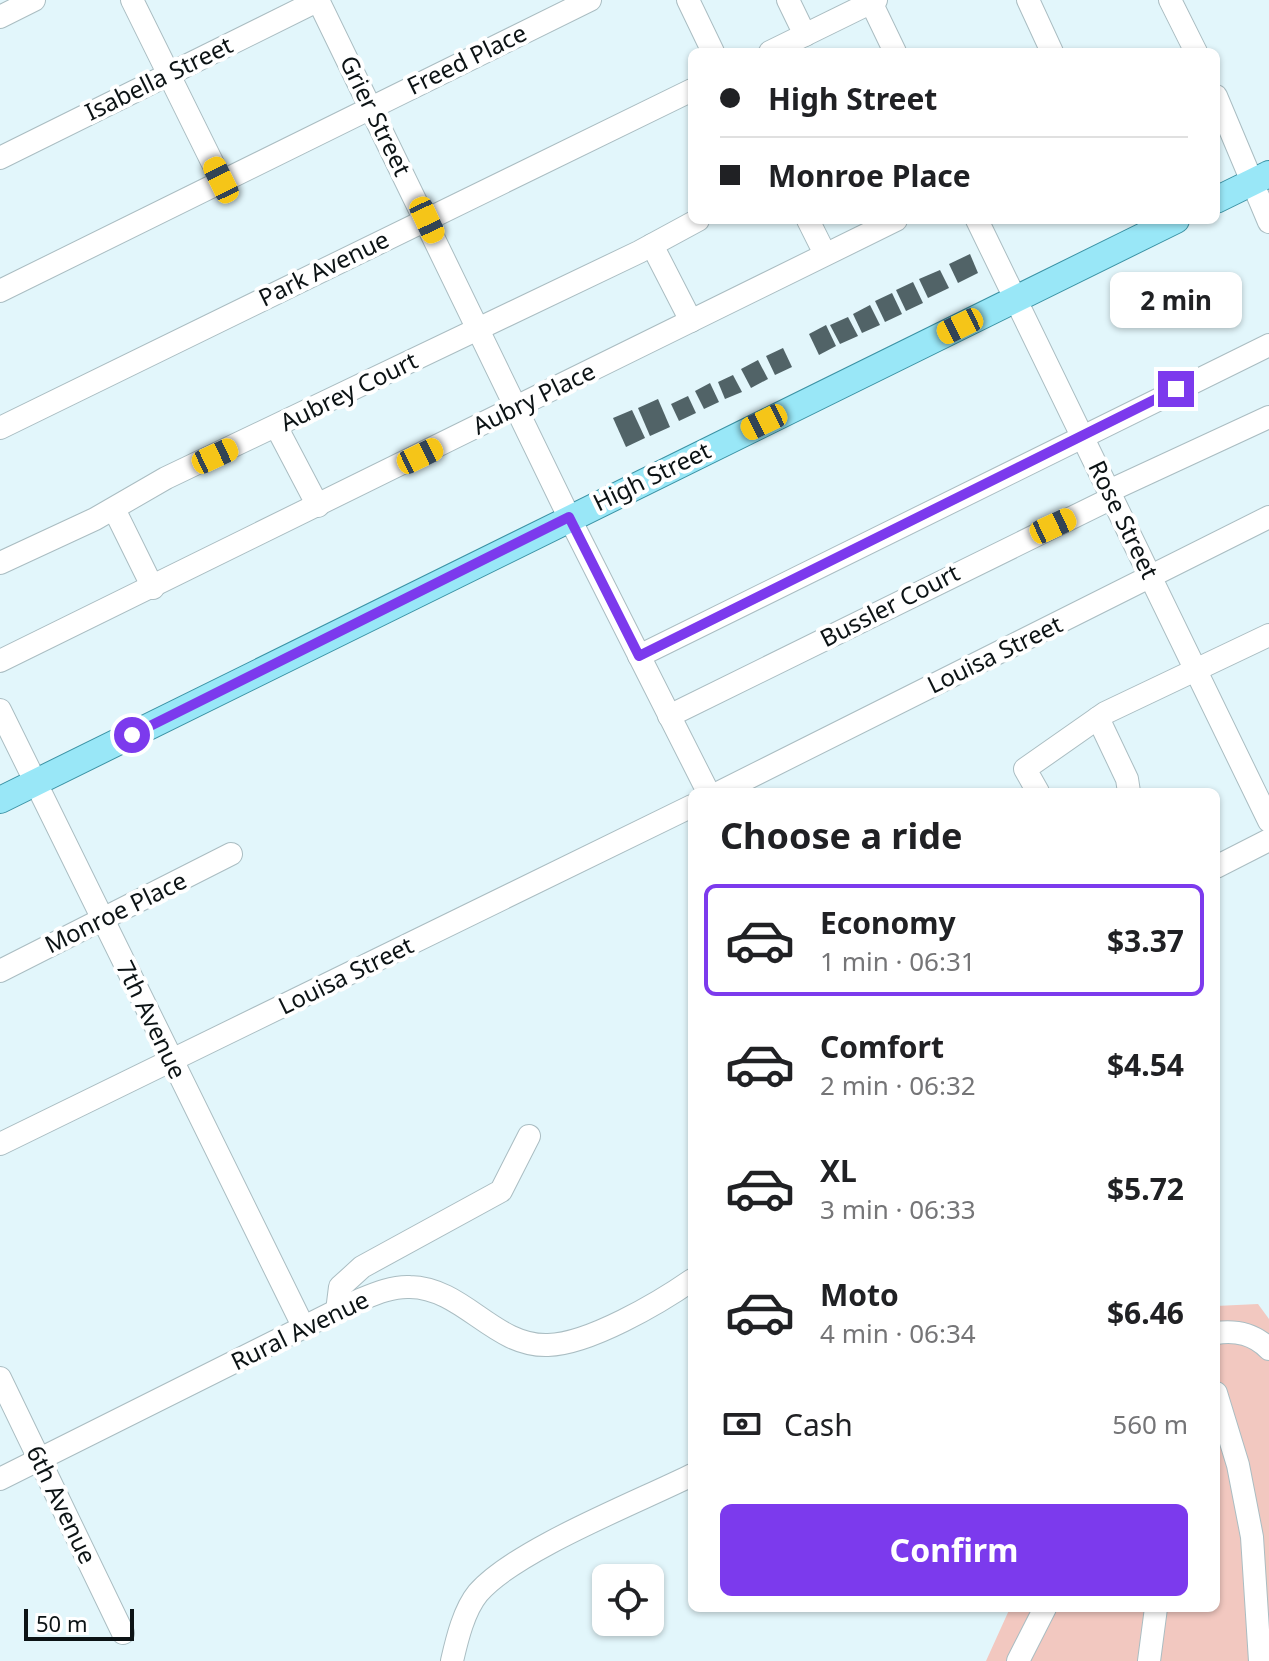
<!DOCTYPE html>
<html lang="en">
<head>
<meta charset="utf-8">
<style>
	:root { --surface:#fff; --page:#f2f2f2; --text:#202124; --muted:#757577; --line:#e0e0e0; --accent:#7c3aed }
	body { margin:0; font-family:"Noto Sans",sans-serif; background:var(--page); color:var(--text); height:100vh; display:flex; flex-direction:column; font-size:30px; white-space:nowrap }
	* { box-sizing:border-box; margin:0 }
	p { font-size:26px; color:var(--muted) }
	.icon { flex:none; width:44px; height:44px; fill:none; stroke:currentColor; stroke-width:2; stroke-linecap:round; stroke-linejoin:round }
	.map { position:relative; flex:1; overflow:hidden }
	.drawer { position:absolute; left:688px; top:788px; width:532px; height:824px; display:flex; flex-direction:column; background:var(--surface); border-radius:12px; box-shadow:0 2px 6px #0004 }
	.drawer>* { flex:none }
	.guide { position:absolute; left:688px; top:48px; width:532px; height:176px; border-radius:12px; box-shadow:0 2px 6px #0004; display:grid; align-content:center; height:176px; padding:0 32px; background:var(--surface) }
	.controls { position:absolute; left:592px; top:1564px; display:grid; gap:16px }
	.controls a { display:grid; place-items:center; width:72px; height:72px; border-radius:12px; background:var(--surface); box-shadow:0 2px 6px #0004; font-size:40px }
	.scale { position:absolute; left:24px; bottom:20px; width:110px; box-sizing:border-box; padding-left:8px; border:4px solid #0c1315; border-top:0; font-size:22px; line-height:28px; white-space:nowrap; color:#0c1315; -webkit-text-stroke:6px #fff; paint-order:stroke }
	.end { position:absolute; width:36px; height:36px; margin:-18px; border:10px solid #7c3aed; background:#fff; box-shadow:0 0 0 4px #fff }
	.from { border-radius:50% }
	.bubble { position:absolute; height:56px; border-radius:12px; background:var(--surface); box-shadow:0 2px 6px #0004; font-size:26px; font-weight:700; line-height:56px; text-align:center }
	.car { position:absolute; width:24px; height:48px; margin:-24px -12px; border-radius:10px; box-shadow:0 0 6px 2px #0007; background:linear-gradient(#f5c518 24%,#345 0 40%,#f5c518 0 76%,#345 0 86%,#f5c518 0) }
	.guide b { display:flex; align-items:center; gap:28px; height:76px; font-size:30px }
	.guide b+b { border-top:2px solid var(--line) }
	.guide i { width:20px; height:20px; background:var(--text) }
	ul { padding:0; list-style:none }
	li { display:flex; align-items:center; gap:24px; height:112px; margin:0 16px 12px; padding:0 16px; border:4px solid transparent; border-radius:12px }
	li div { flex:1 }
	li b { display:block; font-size:30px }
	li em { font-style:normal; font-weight:700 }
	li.on { border-color:var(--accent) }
	li>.icon { width:72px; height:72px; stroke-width:1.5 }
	h2 { padding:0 32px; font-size:36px; line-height:96px }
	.pay { display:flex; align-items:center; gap:20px; height:88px; padding:0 32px; font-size:30px }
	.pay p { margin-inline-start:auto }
	.action { display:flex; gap:16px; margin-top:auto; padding:16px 32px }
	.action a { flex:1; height:92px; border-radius:12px; background:var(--accent); color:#fff; font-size:32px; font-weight:700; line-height:92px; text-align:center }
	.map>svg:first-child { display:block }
	.green { fill:#f2c8c0 }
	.building { fill:#516367 }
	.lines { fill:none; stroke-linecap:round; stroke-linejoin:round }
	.minor-casing { stroke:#aabdc2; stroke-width:24 }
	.major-casing { stroke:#3b92a4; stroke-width:28 }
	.minor { stroke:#fff; stroke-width:22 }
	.major { stroke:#99e7f7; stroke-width:26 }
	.route { stroke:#7c3aed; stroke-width:10 }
	.labels { text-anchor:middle; stroke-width:8; stroke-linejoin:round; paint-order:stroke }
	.street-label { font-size:24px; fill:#0c1315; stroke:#fff }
</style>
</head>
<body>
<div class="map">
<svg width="1269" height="1661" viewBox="0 0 1269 1661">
	<rect width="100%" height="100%" fill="#e2f6fb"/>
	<polygon class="green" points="1258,1304 1269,1319 1269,1661 986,1661 1010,1608 1216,1608 1216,1306"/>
	<g class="building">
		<polygon points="970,254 978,273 958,283 949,264"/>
		<polygon points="940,270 949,288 928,298 919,279"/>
		<polygon points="913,282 923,303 906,311 896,290"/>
		<polygon points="892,293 902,314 885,322 875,301"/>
		<polygon points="870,305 880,325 862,333 853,314"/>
		<polygon points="848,317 858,336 840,344 830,325"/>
		<polygon points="826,325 836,346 819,355 809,334"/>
		<polygon points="783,348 792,367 775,375 766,356"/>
		<polygon points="758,360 768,379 751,388 741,369"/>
		<polygon points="733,375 742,392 725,399 718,382"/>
		<polygon points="710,383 719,402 704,409 695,391"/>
		<polygon points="688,396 696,413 679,421 671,404"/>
		<polygon points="658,399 670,427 650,436 638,408"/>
		<polygon points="632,410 645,438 626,447 613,418"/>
	</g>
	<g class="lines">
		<defs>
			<g id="minor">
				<polyline points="132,0 221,180"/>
				<polyline points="318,0 569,517 708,792"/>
				<polyline points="688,0 713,52"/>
				<polyline points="788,0 805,35"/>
				<polyline points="870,0 895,52"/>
				<polyline points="1028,0 1052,52"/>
				<polyline points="1170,0 1196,52"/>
				<polyline points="0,17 34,0"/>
				<polyline points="770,52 876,0"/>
				<polyline points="1216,96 1269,222"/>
				<polyline points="0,158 319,0"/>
				<polyline points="808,220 825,254"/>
				<polyline points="977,220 1269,821"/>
				<polyline points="652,245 691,321"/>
				<polyline points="0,291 590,0"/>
				<polyline points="0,428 692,90"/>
				<polyline points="277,428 318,506"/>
				<polyline points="1109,491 1269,417"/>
				<polyline points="114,509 153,588"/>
				<polyline points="0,563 95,519 166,478 639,252 698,220"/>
				<polyline points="639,656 1269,345"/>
				<polyline points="0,661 896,220"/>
				<polyline points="0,710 304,1328"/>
				<polyline points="669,716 1112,498"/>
				<polyline points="1098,718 1127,779 1129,792"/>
				<polyline points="720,792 1269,517"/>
				<polyline points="1038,792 1025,769 1105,713 1269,635"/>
				<polyline points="1216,867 1269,840"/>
				<polyline points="0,971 231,854"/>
				<polyline points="0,1144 692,806"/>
				<polyline points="337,1311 340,1287 362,1267 501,1191 529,1136"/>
				<path d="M1216 1333C1237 1330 1254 1334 1269 1349"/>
				<polyline points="0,1378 123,1633"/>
				<polyline points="1216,1393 1238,1465 1252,1537 1260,1661"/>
				<path d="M0 1479 352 1303C370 1296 390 1286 410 1287 464 1288 494 1347 548 1345 589 1344 659 1303 692 1280"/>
				<path d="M452 1661C457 1639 464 1610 478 1593 515 1550 638 1502 692 1475"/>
				<polyline points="1018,1661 1045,1608"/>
				<polyline points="1149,1661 1156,1608"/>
			</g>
			<g id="major">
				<polyline points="1216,200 1269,174"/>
				<polyline points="0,800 1176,220"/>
			</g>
		</defs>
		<use href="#minor" class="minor-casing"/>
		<use href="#major" class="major-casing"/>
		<use href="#minor" class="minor"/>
		<use href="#major" class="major"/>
	</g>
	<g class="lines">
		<polyline class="route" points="132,735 569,517 639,656 1176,389"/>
	</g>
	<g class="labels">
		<g class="street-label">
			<text transform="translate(467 60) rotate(-26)" y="8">Freed Place</text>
			<text transform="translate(159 79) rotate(-26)" y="8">Isabella Street</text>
			<text transform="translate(375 116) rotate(64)" y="8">Grier Street</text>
			<text transform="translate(324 269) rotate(-26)" y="8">Park Avenue</text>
			<text transform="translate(349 392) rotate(-26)" y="8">Aubrey Court</text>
			<text transform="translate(534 399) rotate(-26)" y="8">Aubry Place</text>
			<text transform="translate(652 477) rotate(-26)" y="8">High Street</text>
			<text transform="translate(1123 520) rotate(64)" y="8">Rose Street</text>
			<text transform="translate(890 606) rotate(-27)" y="8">Bussler Court</text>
			<text transform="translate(995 655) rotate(-26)" y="8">Louisa Street</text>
			<text transform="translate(116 913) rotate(-26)" y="8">Monroe Place</text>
			<text transform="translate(346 976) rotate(-26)" y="8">Louisa Street</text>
			<text transform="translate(151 1020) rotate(64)" y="8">7th Avenue</text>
			<text transform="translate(300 1331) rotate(-26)" y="8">Rural Avenue</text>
			<text transform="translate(61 1505) rotate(64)" y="8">6th Avenue</text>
		</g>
	</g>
</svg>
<div class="controls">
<a><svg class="icon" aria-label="locate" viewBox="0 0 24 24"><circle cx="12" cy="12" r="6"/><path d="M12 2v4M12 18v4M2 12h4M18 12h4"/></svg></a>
</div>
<div class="scale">50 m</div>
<i class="end from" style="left:132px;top:735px"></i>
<i class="end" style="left:1176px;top:389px"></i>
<div class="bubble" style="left:1110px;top:272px;width:132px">2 min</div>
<i class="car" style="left:221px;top:180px;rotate:334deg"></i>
<i class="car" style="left:427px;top:220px;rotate:155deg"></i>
<i class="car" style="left:960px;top:326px;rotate:244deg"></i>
<i class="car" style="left:764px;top:422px;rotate:244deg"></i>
<i class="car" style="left:215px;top:456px;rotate:65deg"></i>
<i class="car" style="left:420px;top:456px;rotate:64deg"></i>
<i class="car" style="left:1053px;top:526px;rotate:65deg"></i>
<div class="guide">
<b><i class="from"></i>High Street</b>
<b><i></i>Monroe Place</b>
</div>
<section class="drawer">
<h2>Choose a ride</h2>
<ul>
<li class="on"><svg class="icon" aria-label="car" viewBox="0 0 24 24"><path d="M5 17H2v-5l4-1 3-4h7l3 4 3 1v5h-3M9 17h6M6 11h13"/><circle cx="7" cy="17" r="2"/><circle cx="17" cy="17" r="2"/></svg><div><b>Economy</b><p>1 min · 06:31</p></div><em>$3.37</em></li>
<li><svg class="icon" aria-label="car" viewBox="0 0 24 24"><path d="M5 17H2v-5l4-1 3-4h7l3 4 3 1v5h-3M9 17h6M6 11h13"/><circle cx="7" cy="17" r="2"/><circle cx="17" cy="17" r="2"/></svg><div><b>Comfort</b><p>2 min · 06:32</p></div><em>$4.54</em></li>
<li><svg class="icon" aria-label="car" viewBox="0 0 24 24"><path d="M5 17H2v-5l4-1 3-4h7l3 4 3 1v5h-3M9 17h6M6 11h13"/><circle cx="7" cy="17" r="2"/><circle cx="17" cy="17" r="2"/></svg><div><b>XL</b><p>3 min · 06:33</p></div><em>$5.72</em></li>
<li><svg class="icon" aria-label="car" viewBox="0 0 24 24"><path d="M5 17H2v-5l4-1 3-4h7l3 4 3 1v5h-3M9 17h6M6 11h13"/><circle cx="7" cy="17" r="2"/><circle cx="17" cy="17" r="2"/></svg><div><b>Moto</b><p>4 min · 06:34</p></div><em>$6.46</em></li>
</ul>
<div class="pay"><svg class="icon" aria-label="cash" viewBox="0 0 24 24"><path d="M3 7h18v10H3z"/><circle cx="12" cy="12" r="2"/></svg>Cash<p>560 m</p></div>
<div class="action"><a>Confirm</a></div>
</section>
</div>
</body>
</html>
